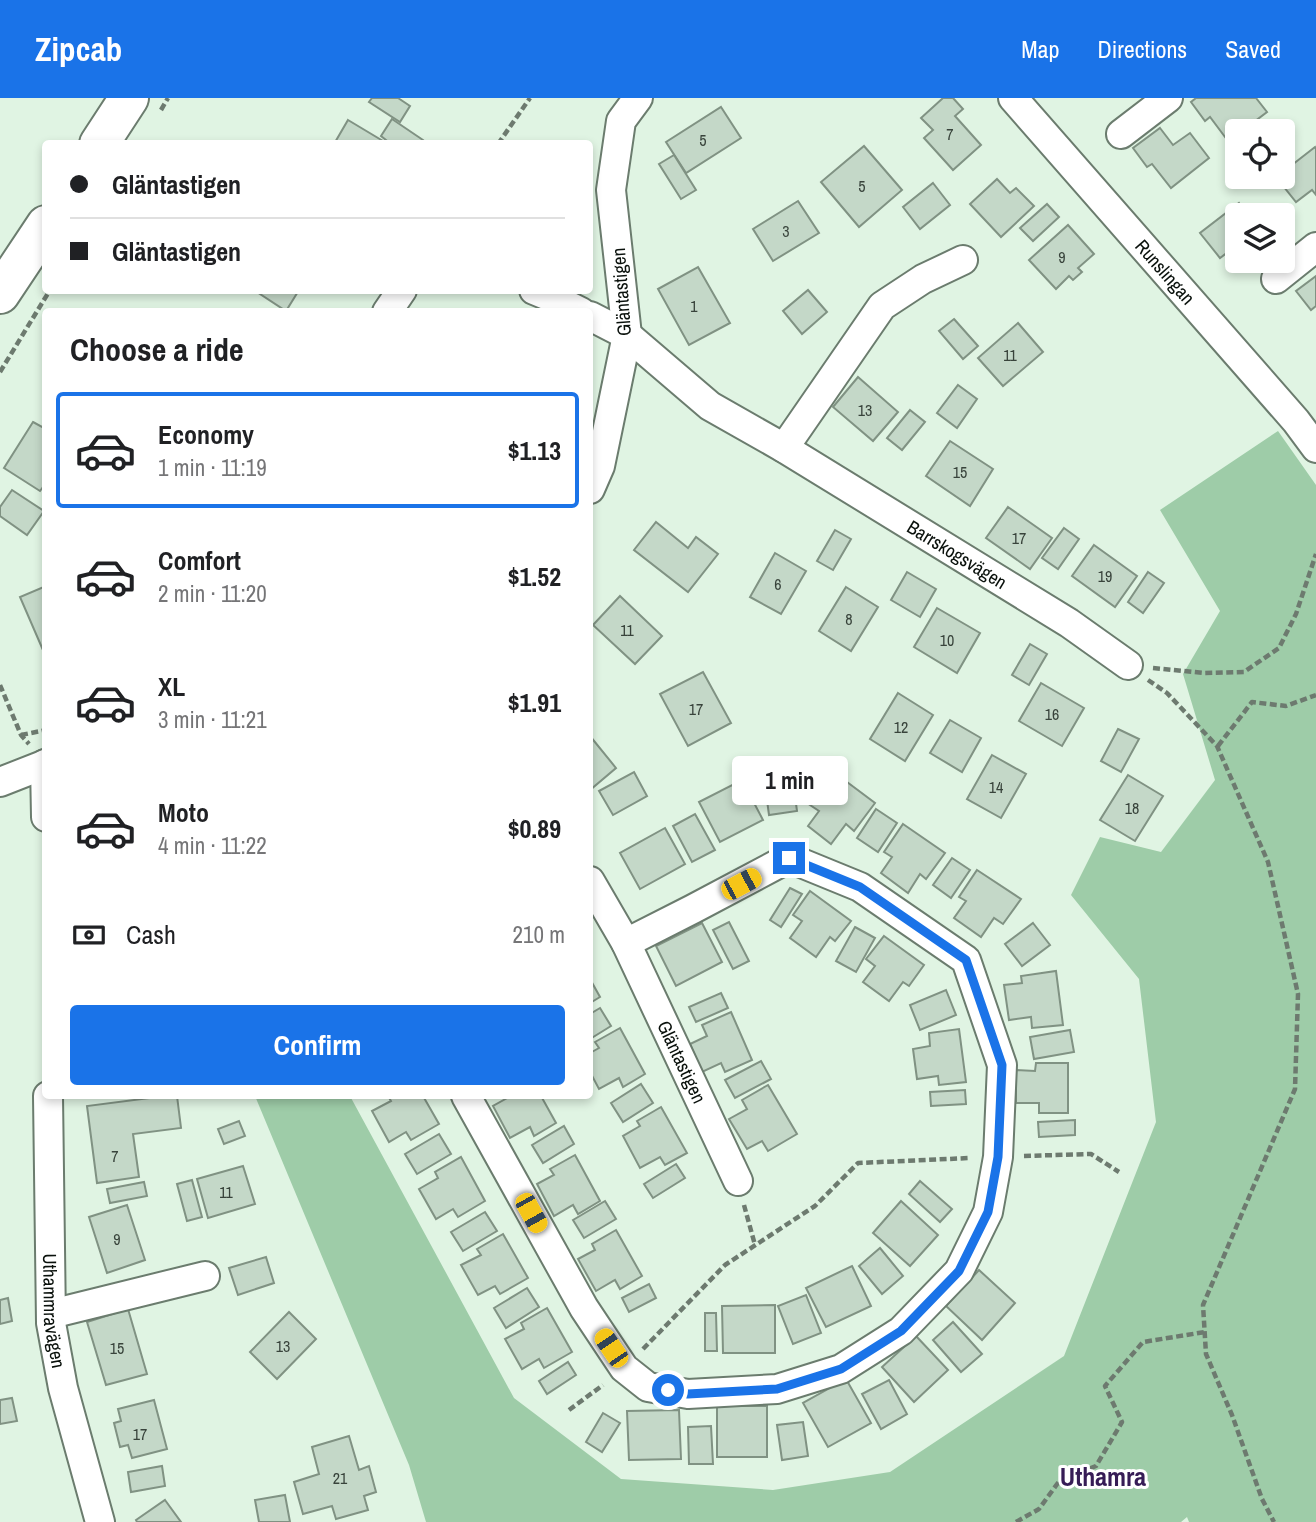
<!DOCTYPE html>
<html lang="en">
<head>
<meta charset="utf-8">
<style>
	:root { --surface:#fff; --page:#f2f2f2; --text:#202124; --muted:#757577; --line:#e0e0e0; --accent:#1a73e8 }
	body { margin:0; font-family:"Archivo Narrow",sans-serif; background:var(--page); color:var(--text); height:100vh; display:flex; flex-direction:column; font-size:26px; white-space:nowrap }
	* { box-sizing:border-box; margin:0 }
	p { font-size:23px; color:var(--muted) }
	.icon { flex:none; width:38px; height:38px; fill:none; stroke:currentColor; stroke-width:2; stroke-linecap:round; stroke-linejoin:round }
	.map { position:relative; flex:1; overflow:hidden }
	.details { position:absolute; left:42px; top:210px; width:551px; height:791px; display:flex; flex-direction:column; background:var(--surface); border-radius:7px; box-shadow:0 4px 10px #0003 }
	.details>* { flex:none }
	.hud { position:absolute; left:42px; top:42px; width:551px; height:154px; border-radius:7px; box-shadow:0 4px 10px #0003; display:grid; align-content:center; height:154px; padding:0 28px; background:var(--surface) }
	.fabs { position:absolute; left:1225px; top:21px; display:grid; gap:14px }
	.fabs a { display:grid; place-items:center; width:70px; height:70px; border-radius:7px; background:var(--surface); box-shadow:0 4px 10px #0003; font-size:35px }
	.end { position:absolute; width:32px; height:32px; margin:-16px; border:9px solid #1a73e8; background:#fff; box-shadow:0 0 0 4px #fff }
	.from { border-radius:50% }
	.bubble { position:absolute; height:49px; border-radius:7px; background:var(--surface); box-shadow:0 4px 10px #0003; font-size:23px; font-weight:700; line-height:49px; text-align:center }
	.car { position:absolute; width:21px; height:42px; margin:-21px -10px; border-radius:9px; box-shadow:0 0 5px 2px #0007; background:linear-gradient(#f5c518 24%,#345 0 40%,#f5c518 0 76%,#345 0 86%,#f5c518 0) }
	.hud b { display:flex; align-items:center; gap:24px; height:66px; font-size:26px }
	.hud b+b { border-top:2px solid var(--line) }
	.hud i { width:18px; height:18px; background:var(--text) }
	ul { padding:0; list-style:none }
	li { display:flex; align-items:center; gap:21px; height:116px; margin:0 14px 10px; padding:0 14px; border:4px solid transparent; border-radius:7px }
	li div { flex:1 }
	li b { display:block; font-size:26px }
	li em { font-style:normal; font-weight:700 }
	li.selected { border-color:var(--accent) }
	li>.icon { width:63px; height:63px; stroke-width:1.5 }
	h2 { padding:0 28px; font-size:32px; line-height:84px }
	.pay { display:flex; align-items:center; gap:18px; height:77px; padding:0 28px; font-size:26px }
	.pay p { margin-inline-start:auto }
	.button { display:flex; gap:14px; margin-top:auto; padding:14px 28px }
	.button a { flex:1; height:80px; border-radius:7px; background:var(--accent); color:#fff; font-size:28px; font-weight:700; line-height:80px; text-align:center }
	header { display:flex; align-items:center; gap:42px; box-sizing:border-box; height:98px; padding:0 35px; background:var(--accent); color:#fff }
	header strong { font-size:33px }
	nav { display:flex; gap:38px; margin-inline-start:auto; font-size:24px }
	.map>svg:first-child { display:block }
	.green { fill:#9ecca8 }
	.building { fill:#c4d8c8; stroke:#809283; stroke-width:2 }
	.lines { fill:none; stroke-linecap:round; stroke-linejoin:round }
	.street-casing { stroke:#6b7c6e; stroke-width:32 }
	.secondary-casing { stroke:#6b7c6e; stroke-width:42 }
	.path { stroke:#6d7a6f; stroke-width:4.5; stroke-dasharray:7 3.5; stroke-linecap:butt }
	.street { stroke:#fff; stroke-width:28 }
	.secondary { stroke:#fff; stroke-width:38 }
	.route { stroke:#1a73e8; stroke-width:9 }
	.labels { text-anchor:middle; stroke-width:6; stroke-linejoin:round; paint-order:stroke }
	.number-label { font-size:16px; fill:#38433b }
	.street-label { font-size:19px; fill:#0a110c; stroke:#fff }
	.district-label { font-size:26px; font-weight:bold; fill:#361c56; stroke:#fff }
</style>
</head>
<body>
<header>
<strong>Zipcab</strong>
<nav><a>Map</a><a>Directions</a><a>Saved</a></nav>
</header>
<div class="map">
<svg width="1316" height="1424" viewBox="0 0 1316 1424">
	<rect width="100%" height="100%" fill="#e0f4e3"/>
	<polygon class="green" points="1278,333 1316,387 1316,1424 1189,1424 1187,1419 1181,1424 426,1424 409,1367 255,998 350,998 514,1300 621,1381 773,1392 890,1374 1064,1258 1156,1024 1139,881 1071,797 1100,739 1161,754 1215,682 1183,576 1220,513 1160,412"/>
	<g class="building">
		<polygon points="372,0 398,0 410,8 400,24 369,4"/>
		<polygon points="943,0 953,0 963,11 955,18 981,47 953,72 924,40 933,32 921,20"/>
		<polygon points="1196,0 1256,0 1267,14 1242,33 1237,33 1237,37 1228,43 1210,19 1205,23 1191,4"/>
		<polygon points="721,9 741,40 686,75 666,44"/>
		<polygon points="392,21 423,42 421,46 391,46 381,38"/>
		<polygon points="348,22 383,43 381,46 334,46"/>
		<polygon points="1160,30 1173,47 1190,35 1209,60 1171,90 1152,66 1147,69 1133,50"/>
		<polygon points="864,48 902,92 859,129 821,84"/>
		<polygon points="1315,49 1316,51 1316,97 1312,92 1296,104 1276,79 1283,79 1283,74"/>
		<polygon points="674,57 696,92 681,101 659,66"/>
		<polygon points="997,81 1010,95 1016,90 1034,108 1001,139 970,106"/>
		<polygon points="933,85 950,107 920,131 903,109"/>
		<polygon points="798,103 819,135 773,163 753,131"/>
		<polygon points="1239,105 1248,117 1237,117 1237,150 1236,148 1220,160 1200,135"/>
		<polygon points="1047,106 1059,119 1033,143 1020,130"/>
		<polygon points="1068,127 1094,156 1078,170 1082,174 1073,182 1069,178 1056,191 1029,162"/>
		<polygon points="698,169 730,225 689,247 658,191"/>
		<polygon points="1316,178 1316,208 1311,212 1296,193"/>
		<polygon points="254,192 299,192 286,213"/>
		<polygon points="808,192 827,214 802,236 783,213"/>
		<polygon points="954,221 978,248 963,261 939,233"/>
		<polygon points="1018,225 1043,254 1003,288 978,260"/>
		<polygon points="858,279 898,314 873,343 833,309"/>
		<polygon points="958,287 977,301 957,330 937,315"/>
		<polygon points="910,312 925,324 902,352 887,340"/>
		<polygon points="33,324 46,331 46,385 40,393 4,370"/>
		<polygon points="950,343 993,371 970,408 926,378"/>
		<polygon points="12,392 44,413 27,437 0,418 0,409"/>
		<polygon points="1008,409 1052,440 1030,471 986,440"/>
		<polygon points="656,424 688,450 696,439 718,456 688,494 634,452"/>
		<polygon points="1064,430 1079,441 1058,471 1042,460"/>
		<polygon points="835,432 851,441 833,472 817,463"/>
		<polygon points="1094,447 1137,478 1115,509 1072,478"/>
		<polygon points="775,455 806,473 781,516 750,499"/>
		<polygon points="907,474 936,491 920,519 891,502"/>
		<polygon points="1148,474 1164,485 1143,515 1128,504"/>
		<polygon points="46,488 46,559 20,499"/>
		<polygon points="846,489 878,509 851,553 819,533"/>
		<polygon points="620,498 662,538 635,566 593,527"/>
		<polygon points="937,510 980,535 957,575 914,549"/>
		<polygon points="1030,546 1047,556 1029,587 1012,577"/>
		<polygon points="703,574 731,625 688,648 660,596"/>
		<polygon points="1041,585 1084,610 1062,648 1019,623"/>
		<polygon points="898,595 933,617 905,663 870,641"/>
		<polygon points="950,622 981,640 962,674 930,655"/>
		<polygon points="1118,631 1139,641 1121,674 1101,663"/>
		<polygon points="590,638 616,670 590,692"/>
		<polygon points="992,657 1026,676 1001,720 967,701"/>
		<polygon points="831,672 875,705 854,733 846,726 831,746 808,728 819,713 807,705"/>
		<polygon points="634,674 647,698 613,717 599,693"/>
		<polygon points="792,676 797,713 769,717 764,680"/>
		<polygon points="1128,677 1163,698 1135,743 1100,722"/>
		<polygon points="742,682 763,722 720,744 699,704"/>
		<polygon points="876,711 897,725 878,754 857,740"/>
		<polygon points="695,716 715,752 692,764 673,728"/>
		<polygon points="903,726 945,755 926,781 920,776 908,795 881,775 892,759 884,754"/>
		<polygon points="665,730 685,766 640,791 620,755"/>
		<polygon points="952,760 970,772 951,800 933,787"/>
		<polygon points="977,772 1021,801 1003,826 994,820 981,839 954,820 966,803 959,799"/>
		<polygon points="790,790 802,796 781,829 770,822"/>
		<polygon points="810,793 851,823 835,843 830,839 816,859 790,840 802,823 793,817"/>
		<polygon points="729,824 749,863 733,871 713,832"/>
		<polygon points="702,825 722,864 676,888 656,848"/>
		<polygon points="1033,825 1050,847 1022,868 1005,846"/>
		<polygon points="855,829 875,840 856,874 836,863"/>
		<polygon points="884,838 924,867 909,888 903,884 889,903 863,884 875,868 866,861"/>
		<polygon points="1056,873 1063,927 1032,930 1031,919 1009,922 1004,887 1022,885 1021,878"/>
		<polygon points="590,881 600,899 590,905"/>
		<polygon points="946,892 956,917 920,932 910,907"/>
		<polygon points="721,895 728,910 696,924 689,909"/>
		<polygon points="600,910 611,928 590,941 590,916"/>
		<polygon points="731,914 752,962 725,974 721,965 702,974 690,946 707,938 702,927"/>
		<polygon points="620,930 645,976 623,989 619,980 599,991 590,974 590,955 599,950 595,944"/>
		<polygon points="959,931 966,984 939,987 938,978 917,981 913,951 930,948 929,935"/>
		<polygon points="1070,932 1074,954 1034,961 1030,939"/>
		<polygon points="761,963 771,981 735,1000 725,982"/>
		<polygon points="1036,965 1068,965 1068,1015 1039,1015 1039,1005 1016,1005 1016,972 1035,973"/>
		<polygon points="641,986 653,1005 623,1024 611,1005"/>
		<polygon points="768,987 797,1036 768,1053 762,1043 747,1051 729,1021 747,1011 742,1002"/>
		<polygon points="965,992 966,1006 931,1008 930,994"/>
		<polygon points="165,998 177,998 181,1030 133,1036 139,1079 97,1085 87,1008"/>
		<polygon points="388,998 423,998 439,1026 411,1042 406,1034 389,1044 372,1013 391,1003"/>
		<polygon points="509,998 541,998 556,1025 534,1038 530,1029 510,1040 493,1008 509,999"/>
		<polygon points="661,1009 687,1055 665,1067 660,1059 640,1070 623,1038 640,1028 637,1023"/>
		<polygon points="1075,1022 1075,1037 1039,1039 1038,1024"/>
		<polygon points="239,1023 245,1038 224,1046 218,1031"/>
		<polygon points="564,1028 574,1046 543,1065 532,1047"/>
		<polygon points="439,1036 451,1056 417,1076 405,1056"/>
		<polygon points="575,1057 600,1103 578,1116 573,1107 554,1118 537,1086 554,1077 550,1071"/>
		<polygon points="461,1059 485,1103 458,1119 453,1111 436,1121 419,1091 438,1080 435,1074"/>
		<polygon points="676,1066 685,1080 653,1100 644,1086"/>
		<polygon points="243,1068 255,1106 208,1120 197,1081"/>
		<polygon points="192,1082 202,1119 187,1123 177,1086"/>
		<polygon points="920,1083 952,1111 940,1124 909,1096"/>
		<polygon points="144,1084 147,1098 110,1105 107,1091"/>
		<polygon points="605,1103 616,1121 584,1140 573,1122"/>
		<polygon points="901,1103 938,1137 910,1168 873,1135"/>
		<polygon points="127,1107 145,1162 107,1175 89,1119"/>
		<polygon points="485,1114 497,1133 463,1153 451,1134"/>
		<polygon points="616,1132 642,1178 620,1191 615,1182 596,1193 578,1161 595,1152 592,1146"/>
		<polygon points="503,1136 528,1180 500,1196 495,1188 478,1197 461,1167 481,1157 477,1151"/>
		<polygon points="880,1150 903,1178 882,1196 859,1168"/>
		<polygon points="266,1159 274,1185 238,1197 229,1170"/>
		<polygon points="852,1168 871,1208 826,1229 806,1190"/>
		<polygon points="979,1172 1015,1205 982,1242 946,1208"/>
		<polygon points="649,1186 656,1200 629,1214 622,1200"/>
		<polygon points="527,1190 539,1209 506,1230 494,1210"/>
		<polygon points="806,1197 821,1235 793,1246 778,1208"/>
		<polygon points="8,1200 12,1223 0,1226 0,1202"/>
		<polygon points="775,1207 775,1255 723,1255 722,1208"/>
		<polygon points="547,1210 572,1254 544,1270 539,1261 522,1271 505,1241 524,1231 521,1225"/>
		<polygon points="128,1211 147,1276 106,1287 87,1224"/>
		<polygon points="289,1214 316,1241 277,1281 250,1254"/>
		<polygon points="705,1215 716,1215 717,1253 705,1253"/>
		<polygon points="953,1224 982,1256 961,1274 933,1242"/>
		<polygon points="916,1238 948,1272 914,1304 882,1269"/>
		<polygon points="568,1264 576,1277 547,1296 539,1283"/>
		<polygon points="846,1281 871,1325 828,1349 803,1305"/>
		<polygon points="889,1282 907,1316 881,1331 862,1296"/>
		<polygon points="12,1300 17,1323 0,1326 0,1302"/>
		<polygon points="154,1302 167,1351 132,1360 128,1347 120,1349 114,1325 121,1323 118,1311"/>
		<rect x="717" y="1308" width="50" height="51"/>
		<polygon points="679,1312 681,1361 629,1362 627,1313"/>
		<polygon points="603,1315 620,1325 602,1354 586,1344"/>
		<polygon points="803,1324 808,1358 782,1362 777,1327"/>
		<polygon points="711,1328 713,1366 689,1366 688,1329"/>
		<polygon points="349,1338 359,1372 369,1368 376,1394 364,1398 368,1412 336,1421 332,1408 303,1416 294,1384 319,1376 312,1349"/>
		<polygon points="162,1368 165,1388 131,1394 128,1374"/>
		<polygon points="285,1397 290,1424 259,1424 255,1402"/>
		<polygon points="165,1402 181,1424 137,1424 136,1422"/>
	</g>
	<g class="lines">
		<defs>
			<g id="street">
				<path id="s1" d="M1013 0 1296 323 1316 350"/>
				<polyline points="1121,36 1168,0"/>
				<polyline points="1276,181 1316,149"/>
				<polyline points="534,192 551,199 581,214"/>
				<polyline points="387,214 402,192"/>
				<path id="s2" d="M590 218 627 237 710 308 784 350 1069 525 1128 567"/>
				<polyline points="784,350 882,208 923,181 963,162"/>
				<polyline points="590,391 600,368 627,237 611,92 621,23 638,0"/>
				<polyline points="45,666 46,719"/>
				<polyline points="0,684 46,666"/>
				<path id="s3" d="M590 783 626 845 738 1083"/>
				<path id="s4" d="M48 998 51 1225 63 1290 100 1424"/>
				<polyline points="466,998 584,1210 624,1270 648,1289 688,1296 777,1291 841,1271 901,1233 959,1173 988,1114 998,1059 1002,967 966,862 860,789 789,760 693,811 626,845"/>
				<polyline points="51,1216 205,1178"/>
			</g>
			<g id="secondary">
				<polyline points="99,46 129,0"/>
				<polyline points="0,196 46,127"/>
			</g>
		</defs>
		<use href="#street" class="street-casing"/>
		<use href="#secondary" class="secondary-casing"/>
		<g class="path">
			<polyline points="161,12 168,0"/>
			<polyline points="498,46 530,0"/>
			<polyline points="0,274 50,192"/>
			<polyline points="1153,570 1205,575 1244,574 1279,550 1296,516 1316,456"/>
			<polyline points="1148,582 1167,595 1217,648 1268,764 1298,896 1295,991 1203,1207 1206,1256 1232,1317 1262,1401 1274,1424"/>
			<polyline points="0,587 21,637 29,646"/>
			<polyline points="21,637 46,632"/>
			<polyline points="1218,648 1252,604 1286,608 1316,597"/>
			<polyline points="1024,1058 1091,1056 1119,1074"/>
			<polyline points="744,1107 755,1147"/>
			<polyline points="643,1251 725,1167 815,1108 858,1065 970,1060"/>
			<polyline points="569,1312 603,1287"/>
			<polyline points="1016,1424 1039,1411 1060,1382 1096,1368 1122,1324 1105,1288 1143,1244 1205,1234"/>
		</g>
		<use href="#street" class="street"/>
		<use href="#secondary" class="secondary"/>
	</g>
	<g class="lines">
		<polyline class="route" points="668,1292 688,1296 777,1291 841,1271 901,1233 959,1173 988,1114 998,1059 1002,967 966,862 860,789 789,760"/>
	</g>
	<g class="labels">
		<g class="number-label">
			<text x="950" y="42">7</text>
			<text x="703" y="48">5</text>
			<text x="862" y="94">5</text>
			<text x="786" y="139">3</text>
			<text x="1062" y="165">9</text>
			<text x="694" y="214">1</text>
			<text x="1010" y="263">11</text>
			<text x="865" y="318">13</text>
			<text x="960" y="380">15</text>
			<text x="1019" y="446">17</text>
			<text x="1105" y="484">19</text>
			<text x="778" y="492">6</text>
			<text x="849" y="527">8</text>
			<text x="627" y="538">11</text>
			<text x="947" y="548">10</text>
			<text x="696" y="617">17</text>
			<text x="1052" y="622">16</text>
			<text x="901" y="635">12</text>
			<text x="996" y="695">14</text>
			<text x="1132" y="716">18</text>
			<text x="115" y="1064">7</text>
			<text x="226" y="1100">11</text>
			<text x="117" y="1147">9</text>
			<text x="283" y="1254">13</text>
			<text x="117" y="1256">15</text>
			<text x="140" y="1342">17</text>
			<text x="340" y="1386">21</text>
		</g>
		<g class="street-label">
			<text dy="7" stroke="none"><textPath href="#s1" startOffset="231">Runslingan</textPath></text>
			<text transform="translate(621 194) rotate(-94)" y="7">Gläntastigen</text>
			<text dy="7" stroke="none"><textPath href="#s2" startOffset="439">Barrskogsvägen</textPath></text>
			<text dy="7" stroke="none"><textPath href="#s3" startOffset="203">Gläntastigen</textPath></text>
			<text dy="7" stroke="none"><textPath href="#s4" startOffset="215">Uthammravägen</textPath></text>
		</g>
		<g class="district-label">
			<text x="1103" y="1388">Uthamra</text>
		</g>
	</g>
</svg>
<div class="fabs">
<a><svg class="icon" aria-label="locate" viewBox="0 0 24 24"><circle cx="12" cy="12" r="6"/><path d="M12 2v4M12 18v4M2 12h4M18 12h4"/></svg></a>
<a><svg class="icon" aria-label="layers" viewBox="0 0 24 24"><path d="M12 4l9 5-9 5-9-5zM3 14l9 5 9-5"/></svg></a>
</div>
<i class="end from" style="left:668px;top:1292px"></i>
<i class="end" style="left:789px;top:760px"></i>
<div class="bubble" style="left:732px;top:658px;width:116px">1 min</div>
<i class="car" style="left:741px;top:786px;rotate:62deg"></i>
<i class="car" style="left:531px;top:1115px;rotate:151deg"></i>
<i class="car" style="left:611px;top:1250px;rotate:326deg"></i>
<div class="hud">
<b><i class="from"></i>Gläntastigen</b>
<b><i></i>Gläntastigen</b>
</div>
<section class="details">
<h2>Choose a ride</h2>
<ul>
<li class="selected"><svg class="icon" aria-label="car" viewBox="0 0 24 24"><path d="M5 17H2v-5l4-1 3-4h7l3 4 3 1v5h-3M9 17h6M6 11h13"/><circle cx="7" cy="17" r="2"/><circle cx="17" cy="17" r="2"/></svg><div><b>Economy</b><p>1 min · 11:19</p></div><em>$1.13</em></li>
<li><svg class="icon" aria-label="car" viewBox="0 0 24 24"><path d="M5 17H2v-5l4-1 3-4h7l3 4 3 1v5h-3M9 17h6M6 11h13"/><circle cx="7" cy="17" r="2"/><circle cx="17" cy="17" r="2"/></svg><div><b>Comfort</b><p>2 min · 11:20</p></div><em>$1.52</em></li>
<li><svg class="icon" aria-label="car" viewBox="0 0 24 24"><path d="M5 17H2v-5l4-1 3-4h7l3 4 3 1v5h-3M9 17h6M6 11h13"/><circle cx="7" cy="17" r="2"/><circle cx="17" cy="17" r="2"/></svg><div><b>XL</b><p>3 min · 11:21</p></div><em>$1.91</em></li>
<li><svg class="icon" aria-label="car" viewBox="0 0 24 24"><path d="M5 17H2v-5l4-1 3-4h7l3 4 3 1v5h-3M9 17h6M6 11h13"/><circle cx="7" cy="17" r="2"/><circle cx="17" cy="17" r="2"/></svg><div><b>Moto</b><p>4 min · 11:22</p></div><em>$0.89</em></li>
</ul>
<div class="pay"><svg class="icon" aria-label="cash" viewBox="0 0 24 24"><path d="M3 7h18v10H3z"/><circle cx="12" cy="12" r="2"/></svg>Cash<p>210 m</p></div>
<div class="button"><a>Confirm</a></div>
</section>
</div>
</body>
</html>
